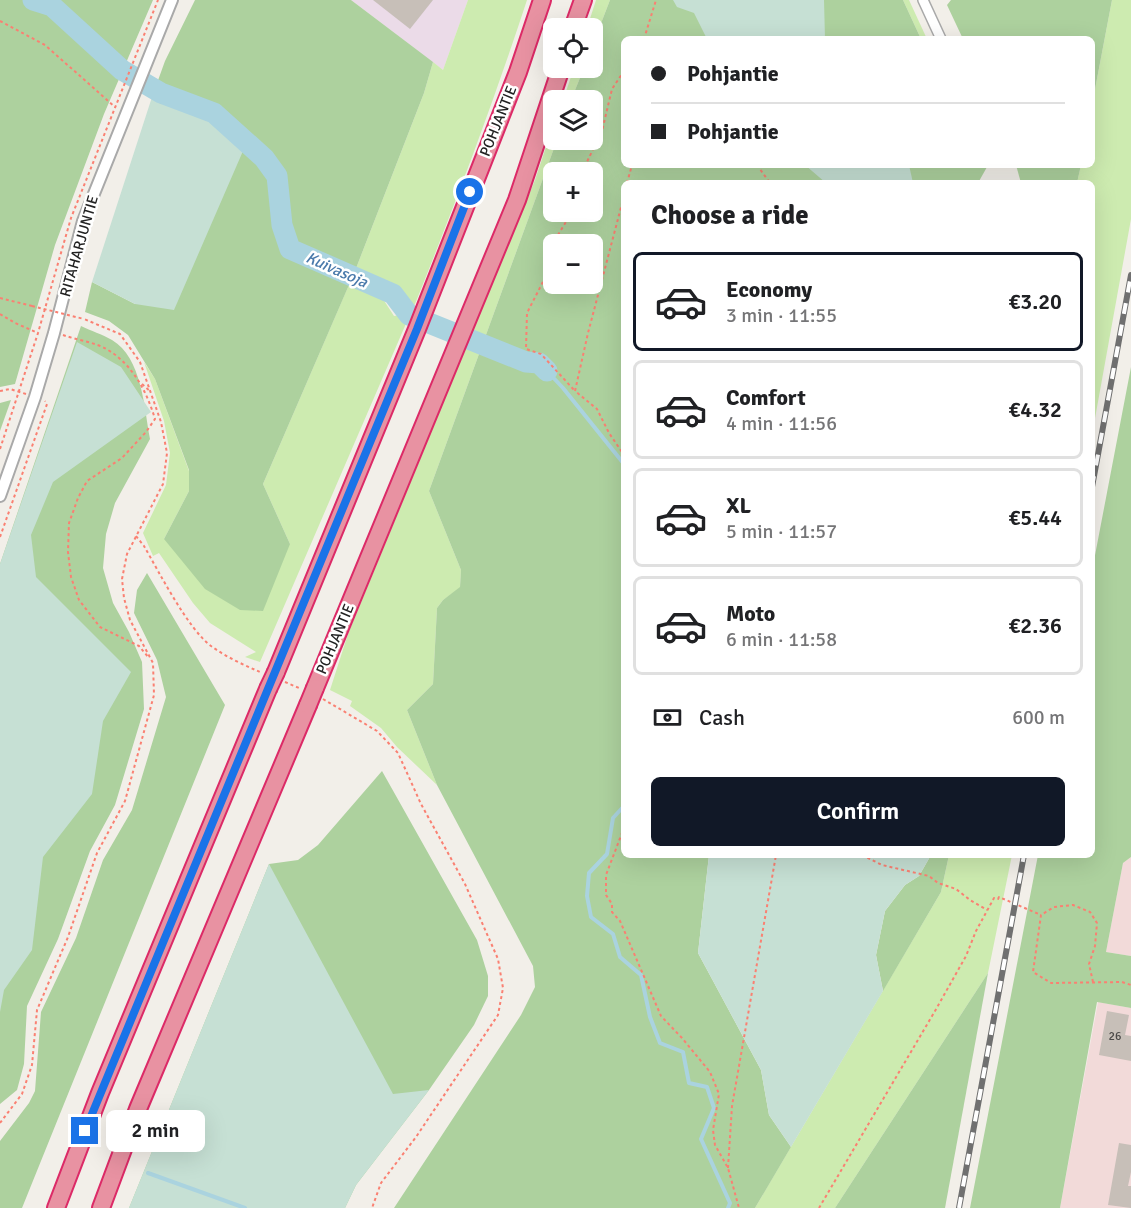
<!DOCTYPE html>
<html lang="en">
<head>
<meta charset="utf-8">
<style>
	:root { --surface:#fff; --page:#f6f6f6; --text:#202124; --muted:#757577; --line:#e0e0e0; --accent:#111827 }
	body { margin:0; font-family:Signika,sans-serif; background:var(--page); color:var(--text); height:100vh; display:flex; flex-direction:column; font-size:22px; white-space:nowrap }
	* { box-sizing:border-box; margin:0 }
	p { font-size:20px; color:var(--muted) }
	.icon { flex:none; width:33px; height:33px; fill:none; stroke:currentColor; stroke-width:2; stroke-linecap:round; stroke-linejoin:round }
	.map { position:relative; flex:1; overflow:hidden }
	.details { position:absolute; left:621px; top:180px; width:474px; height:678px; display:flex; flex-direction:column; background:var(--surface); border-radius:9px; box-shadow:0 6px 24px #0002 }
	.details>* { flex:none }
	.hud { position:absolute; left:621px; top:36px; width:474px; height:132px; border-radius:9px; box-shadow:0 6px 24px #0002; display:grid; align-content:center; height:132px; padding:0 30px; background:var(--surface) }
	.controls { position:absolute; left:543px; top:18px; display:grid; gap:12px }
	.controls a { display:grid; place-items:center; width:60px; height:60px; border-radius:9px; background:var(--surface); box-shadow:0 6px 24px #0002; font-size:30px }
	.end { position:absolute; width:27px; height:27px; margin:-14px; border:8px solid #1a73e8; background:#fff; box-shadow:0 0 0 3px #fff }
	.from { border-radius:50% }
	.bubble { position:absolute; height:42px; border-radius:9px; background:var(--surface); box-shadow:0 6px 24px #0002; font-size:20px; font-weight:600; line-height:42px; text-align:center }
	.hud b { display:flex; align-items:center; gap:21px; height:57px; font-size:22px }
	.hud b+b { border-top:2px solid var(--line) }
	.hud i { width:15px; height:15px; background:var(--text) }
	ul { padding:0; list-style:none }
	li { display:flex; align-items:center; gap:18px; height:99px; margin:0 12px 9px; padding:0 18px; border:3px solid var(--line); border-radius:9px }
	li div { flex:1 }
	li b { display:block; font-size:22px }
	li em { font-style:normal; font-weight:600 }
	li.current { border-color:var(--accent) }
	li>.icon { width:54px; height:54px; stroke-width:1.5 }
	h2 { padding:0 30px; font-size:27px; line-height:72px }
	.pay { display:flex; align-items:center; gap:15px; height:66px; padding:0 30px; font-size:22px }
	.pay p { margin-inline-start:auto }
	.cta { display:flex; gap:12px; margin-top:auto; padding:12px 30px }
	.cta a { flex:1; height:69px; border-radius:9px; background:var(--accent); color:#fff; font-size:24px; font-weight:600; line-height:69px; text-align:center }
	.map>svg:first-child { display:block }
	.commercial { fill:#f2dad9 }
	.industrial { fill:#ebdbe8 }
	.grass { fill:#cdebb0 }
	.forest { fill:#add19e; fill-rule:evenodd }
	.wetland { fill:#c6e0d4 }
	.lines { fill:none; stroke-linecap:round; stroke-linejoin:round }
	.stream { stroke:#aad3df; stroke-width:4 }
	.river { stroke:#aad3df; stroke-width:21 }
	.building { fill:#c7bfb8 }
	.minor-casing { stroke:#a9a9a9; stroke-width:12 }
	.tertiary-casing { stroke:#a9a9a9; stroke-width:14 }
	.motorway-casing { stroke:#dc2a67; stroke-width:20 }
	.path { stroke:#fa8072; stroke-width:2; stroke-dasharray:3 3; stroke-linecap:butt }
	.minor { stroke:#fff; stroke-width:9 }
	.tertiary { stroke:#fff; stroke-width:10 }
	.motorway { stroke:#e892a2; stroke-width:16 }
	.rail-casing { stroke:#707070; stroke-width:6 }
	.rail { stroke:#fff; stroke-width:4; stroke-dasharray:11; stroke-linecap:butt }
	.motorway-bridge-casing { stroke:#dc2a67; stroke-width:20; stroke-linecap:butt }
	.path-bridge { stroke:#fa8072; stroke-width:2; stroke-dasharray:3 3; stroke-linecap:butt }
	.motorway-bridge { stroke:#e892a2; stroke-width:16 }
	.route { stroke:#1a73e8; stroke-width:8 }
	.labels { text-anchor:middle; stroke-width:5; stroke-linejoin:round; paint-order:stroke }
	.number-label { font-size:12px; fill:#4b4948 }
	.street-label { font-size:15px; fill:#222; stroke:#fff }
	.water-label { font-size:16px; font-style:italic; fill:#4a7aab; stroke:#fff }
</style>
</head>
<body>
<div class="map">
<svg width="1131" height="1208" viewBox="0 0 1131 1208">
	<rect width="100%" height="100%" fill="#f2efe9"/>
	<g class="commercial">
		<polygon points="1131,857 1131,956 1106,952 1123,863"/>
		<polygon points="1098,1002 1131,1008 1131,1208 1060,1208"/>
	</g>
	<polygon class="industrial" points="351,0 468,0 443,70"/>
	<g class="grass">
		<path d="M468 0H527C493 104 454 207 413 309L405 305 400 295 396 292 355 271 424 93 433 62 443 70Z"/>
		<polygon points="596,0 610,0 593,44 592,28 587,28"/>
		<polygon points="903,0 909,0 927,39 921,39"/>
		<polygon points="1112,0 1131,0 1131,219 1092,435 1092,183 1077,183 1081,165 1092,165 1092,105"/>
		<polygon points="574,68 584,68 571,100 563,100"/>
		<polygon points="553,126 554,140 557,140 429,491 461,570 460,588 443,600 437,608 433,684 407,710 437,785 397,747 381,728 350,706 352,701 330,690 348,634 535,180"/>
		<polygon points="351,280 383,299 394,316 400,315 408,319 260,662 245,657 256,652 210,623 193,603 159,553 153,556 143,533 166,485 170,453 164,421 144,362 155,379 189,471 189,491 164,539 290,544 263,484"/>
		<polygon points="949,855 1012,855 988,973 835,1208 755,1208 941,892"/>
	</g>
	<g class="forest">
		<polygon points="0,0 153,0 104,114 55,245 15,384 0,387"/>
		<polygon points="195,0 351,0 433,62 424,93 355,271 263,484 290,544 263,611 240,610 205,589 164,539 189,491 189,470 155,379 128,335 109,321 85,312 92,282 135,304 160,104 152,97 165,61"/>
		<path d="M610 0H903L921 39H624V165H980L982 168 987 167 978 183H624V855H709L698 953 761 1070 769 1115 791 1147 755 1208H394L521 1015 535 987 533 966 437 785 407 710 433 684 437 608 443 600 460 587 461 570 429 491 557 140H592V100H571L584 68H592L593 44ZM554 172H592V212H554ZM554 244H592V284H554Z"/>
		<polygon points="951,0 1112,0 1092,105 1092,39 963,39 947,5"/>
		<polygon points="1016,165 1081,165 1077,183 1021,183"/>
		<path d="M81 326C91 331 102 334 112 340 142 358 144 407 150 439L115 503 106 534 103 568 113 603 129 632 142 662 144 709 115 805 90 851 58 939 27 1006 24 1064 17 1090 0 1104V564Z"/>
		<polygon points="1131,367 1131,857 1123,863 1106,952 1131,956 1131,1008 1097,1002 1060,1208 970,1208 1038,855 1092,855 1092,571"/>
		<polygon points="11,400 0,431 0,403"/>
		<polygon points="147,573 225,705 22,1208 0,1208 0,1141 29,1103 35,1091 41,1012 76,938 103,860 132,810 166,697 157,660 134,613 137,590"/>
		<polygon points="382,771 477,940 488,976 488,996 474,1025 429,1090 356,1185 345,1208 129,1208 269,864 298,860 318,845"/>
		<polygon points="931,855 949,855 941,892 883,991 876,955 885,911 905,885 919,876"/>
		<polygon points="988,973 945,1208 835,1208"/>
	</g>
	<g class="wetland">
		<polygon points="673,0 824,0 825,39 707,39 694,13 677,7"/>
		<polygon points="152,97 160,104 167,103 208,120 243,151 174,310 135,304 92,282"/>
		<polygon points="805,165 909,165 913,183 826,183"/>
		<polygon points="77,342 121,367 151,412 53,482 31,535 36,577 131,672 103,721 92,794 43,857 32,950 4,990 0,1012 0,564"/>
		<polygon points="709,855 931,855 919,876 905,885 885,911 876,955 883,991 791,1147 769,1115 761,1070 698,953"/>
		<polygon points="269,864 393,1094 429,1090 356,1185 345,1208 129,1208"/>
	</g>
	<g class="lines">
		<g class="stream">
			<polyline points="547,371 563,388 624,464"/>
			<polyline points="624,806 613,818 607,854 589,873 587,896 591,917 613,934 620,957 641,975 650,1017 660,1043 683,1052 689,1083 707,1087 714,1108 701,1139 730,1203 728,1208"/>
			<polyline points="148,1173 245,1208"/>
		</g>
		<polyline class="river" points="33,0 52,6 122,70 161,93 214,113 264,158 277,176 282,225 290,249 393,294 409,315 526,362 539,363 547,371"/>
	</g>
	<g class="building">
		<polygon points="373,0 433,0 410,29"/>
		<polygon points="1107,1011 1129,1015 1125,1035 1131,1036 1131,1061 1099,1055"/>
		<polygon points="1119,1143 1131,1145 1131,1172 1128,1186 1131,1186 1131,1208 1108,1205"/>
	</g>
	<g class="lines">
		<defs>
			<polyline id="minor" points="923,0 941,39"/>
			<polyline id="tertiary" points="0,496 35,397 54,333 83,221 172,0"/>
			<g id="motorway">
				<polyline points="573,28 583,0"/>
				<polyline points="276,672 417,329 518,72 542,0"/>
				<polyline points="315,688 517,200 561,68"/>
				<polyline points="56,1208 100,1093 268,689"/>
				<polyline points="101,1208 138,1109 308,705"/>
			</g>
		</defs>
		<use href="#minor" class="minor-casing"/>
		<use href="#tertiary" class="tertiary-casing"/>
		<use href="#motorway" class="motorway-casing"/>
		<g class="path">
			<polyline points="0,21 45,45 115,107"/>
			<polyline points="644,39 656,0"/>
			<polyline points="757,165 770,183"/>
			<polyline points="582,172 602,131 612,89 624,71"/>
			<polyline points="627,183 632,165"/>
			<polyline points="1006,183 1007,181"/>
			<polyline points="624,196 588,333 575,391 597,409 609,433 624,455"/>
			<polyline points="572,212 550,248 551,266 527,313 526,349 541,354 575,391"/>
			<polyline points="0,298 32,306"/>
			<polyline points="0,314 15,323 38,333"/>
			<path d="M63 335C77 340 95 342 108 350 133 365 147 392 155 419L146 432 122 458 87 481 78 498 69 523 68 552 71 577 79 600 100 627 139 646 149 658"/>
			<polyline points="142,384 151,392"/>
			<polyline points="0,391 10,389 26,394"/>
			<polyline points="0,449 38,333 71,218 158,0"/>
			<path d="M136 536 144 546C159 572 188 629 211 646 226 657 244 665 260 672"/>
			<polyline points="0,537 47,404 45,401"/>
			<polyline points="285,682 299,688"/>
			<polyline points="323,699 377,731 398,753 421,804 465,884 498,959 503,988 498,1015 416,1137 381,1183 372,1208"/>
			<polyline points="624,820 622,833 606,875 606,895 612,904 612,912 620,921 661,1016 682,1038 710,1072 719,1094 713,1130 715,1145 728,1168 739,1208"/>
			<polyline points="862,855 882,865 929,876 938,883 956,889 970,900 987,910"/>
			<polyline points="1093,982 1089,964 1095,946 1097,923 1090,912 1073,905 1054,907 1041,915 1033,972 1051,983 1122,982 1131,985"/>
			<polyline points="0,1123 22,1094 32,1065 37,1010 68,937 97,853 125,801 154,695 153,663 130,620 124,598 122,579 127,554 163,484 167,453 161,422 140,362 120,334 84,319"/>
			<polyline points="728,1168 732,1106 776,855"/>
			<polyline points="819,1208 935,1011 966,956 976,931 994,898 998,899 999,897 1041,915"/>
		</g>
		<use href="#minor" class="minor"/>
		<use href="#tertiary" class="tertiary"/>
		<use href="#motorway" class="motorway"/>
		<defs>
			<g id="rail">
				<polyline points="1092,487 1131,275"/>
				<polyline points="959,1208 1024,855"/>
			</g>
		</defs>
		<use href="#rail" class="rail-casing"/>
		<use href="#rail" class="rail"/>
		<defs>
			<g id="motorway-bridge">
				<polyline points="268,689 276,672"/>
				<polyline points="308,705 315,688"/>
			</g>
		</defs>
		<use href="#motorway-bridge" class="motorway-bridge-casing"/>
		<polyline class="path-bridge" points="32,306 84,319"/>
		<use href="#motorway-bridge" class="motorway-bridge"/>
	</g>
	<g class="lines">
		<polyline class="route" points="85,1131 417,329 470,192"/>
	</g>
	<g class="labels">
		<g class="number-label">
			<text x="1115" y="1040">26</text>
		</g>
		<g class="street-label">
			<text transform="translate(498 121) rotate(-68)" y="5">POHJANTIE</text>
			<text transform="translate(79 246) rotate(-74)" y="5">RITAHARJUNTIE</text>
			<text transform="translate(335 639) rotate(-67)" y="5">POHJANTIE</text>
		</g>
		<g class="water-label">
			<text transform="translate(337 269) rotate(24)" y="6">Kuivasoja</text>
		</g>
	</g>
</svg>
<div class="controls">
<a><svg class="icon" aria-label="locate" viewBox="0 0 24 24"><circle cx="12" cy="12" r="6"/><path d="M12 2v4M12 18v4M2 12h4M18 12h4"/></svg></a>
<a><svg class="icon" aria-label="layers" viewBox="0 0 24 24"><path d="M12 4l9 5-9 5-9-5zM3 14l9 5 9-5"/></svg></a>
<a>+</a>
<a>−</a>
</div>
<i class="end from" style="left:470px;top:192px"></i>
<i class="end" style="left:85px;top:1131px"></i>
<div class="bubble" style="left:106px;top:1110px;width:99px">2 min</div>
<div class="hud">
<b><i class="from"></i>Pohjantie</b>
<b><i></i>Pohjantie</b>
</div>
<section class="details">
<h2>Choose a ride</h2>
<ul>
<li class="current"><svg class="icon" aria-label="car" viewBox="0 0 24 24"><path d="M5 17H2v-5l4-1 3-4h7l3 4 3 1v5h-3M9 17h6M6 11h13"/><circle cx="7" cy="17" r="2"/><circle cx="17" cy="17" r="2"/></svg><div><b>Economy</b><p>3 min · 11:55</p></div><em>€3.20</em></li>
<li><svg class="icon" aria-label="car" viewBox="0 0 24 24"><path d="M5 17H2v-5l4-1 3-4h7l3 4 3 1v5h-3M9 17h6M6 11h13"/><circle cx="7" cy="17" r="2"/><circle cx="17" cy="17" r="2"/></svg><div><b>Comfort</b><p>4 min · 11:56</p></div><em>€4.32</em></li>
<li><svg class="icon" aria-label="car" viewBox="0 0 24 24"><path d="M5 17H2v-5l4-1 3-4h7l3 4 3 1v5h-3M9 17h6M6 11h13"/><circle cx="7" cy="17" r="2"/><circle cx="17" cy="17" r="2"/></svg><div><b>XL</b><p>5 min · 11:57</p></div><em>€5.44</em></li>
<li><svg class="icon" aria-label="car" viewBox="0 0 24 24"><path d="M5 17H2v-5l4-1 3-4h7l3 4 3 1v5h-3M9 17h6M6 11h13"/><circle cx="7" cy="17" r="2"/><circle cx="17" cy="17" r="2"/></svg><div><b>Moto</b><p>6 min · 11:58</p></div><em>€2.36</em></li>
</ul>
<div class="pay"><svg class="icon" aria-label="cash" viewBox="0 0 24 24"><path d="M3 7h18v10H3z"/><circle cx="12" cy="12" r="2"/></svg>Cash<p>600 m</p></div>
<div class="cta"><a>Confirm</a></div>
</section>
</div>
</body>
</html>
